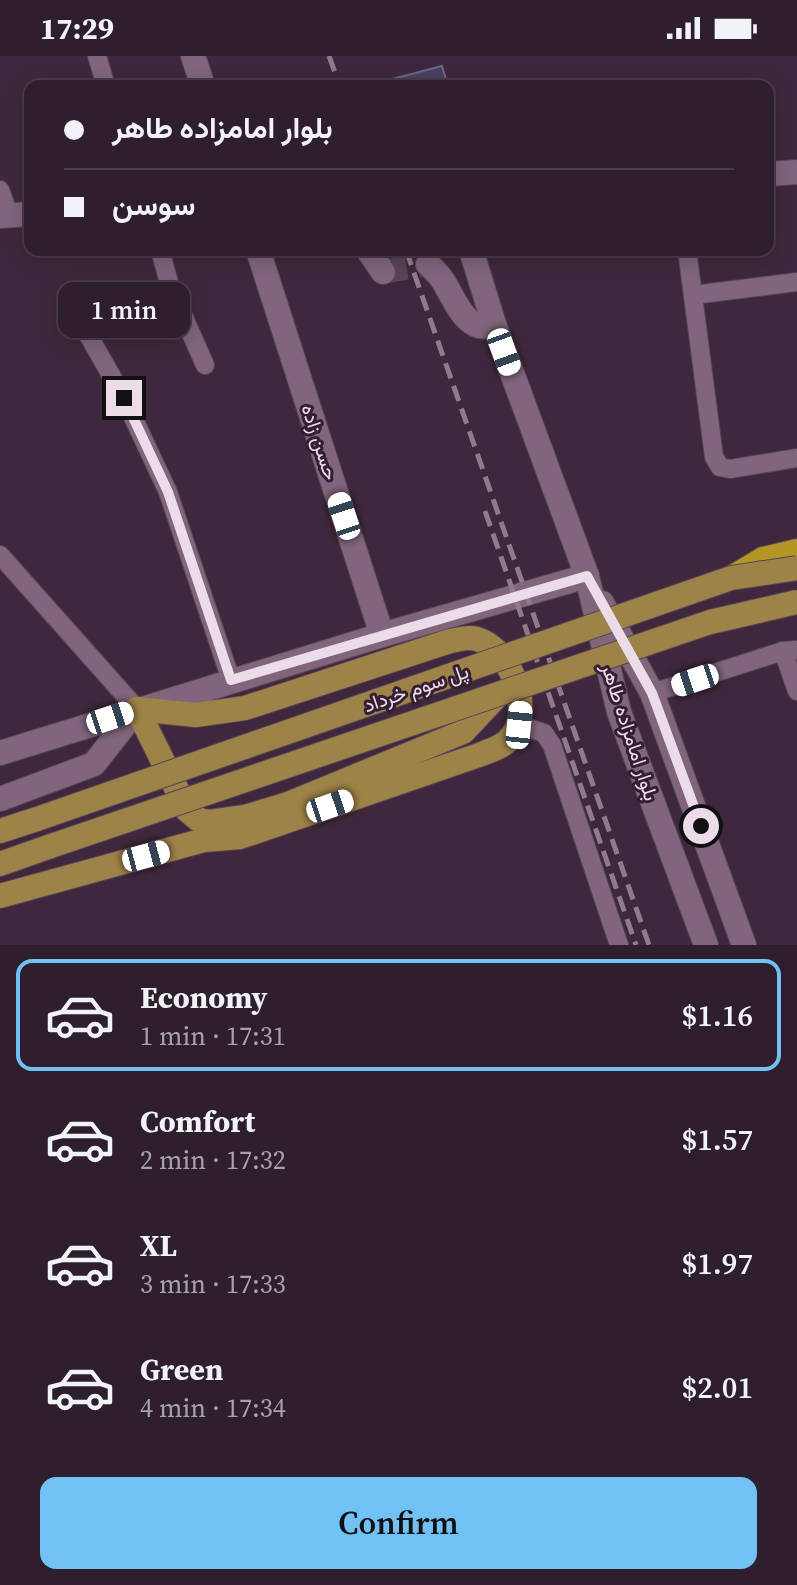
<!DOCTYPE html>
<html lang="en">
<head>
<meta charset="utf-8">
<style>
	:root { --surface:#2f1e2e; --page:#3b2b3a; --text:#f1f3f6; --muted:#a7a2aa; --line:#4a3c4a; --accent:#71c1f5 }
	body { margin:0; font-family:"Source Serif 4",Vazirmatn,serif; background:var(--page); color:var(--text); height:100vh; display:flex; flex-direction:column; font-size:30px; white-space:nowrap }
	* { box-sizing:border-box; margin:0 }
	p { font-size:26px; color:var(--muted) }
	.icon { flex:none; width:44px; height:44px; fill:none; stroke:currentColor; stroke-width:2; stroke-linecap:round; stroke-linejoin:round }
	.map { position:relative; height:889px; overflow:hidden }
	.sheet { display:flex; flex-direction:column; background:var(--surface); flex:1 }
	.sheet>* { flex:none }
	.hud { position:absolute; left:24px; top:24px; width:750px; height:176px; border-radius:16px; box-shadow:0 4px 20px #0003,0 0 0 2px var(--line); display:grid; align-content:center; height:176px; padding:0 40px; background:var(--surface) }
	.end { position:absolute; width:36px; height:36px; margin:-18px; border:10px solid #ecdcea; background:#111; box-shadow:0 0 0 4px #111 }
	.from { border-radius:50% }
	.bubble { position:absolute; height:56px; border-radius:16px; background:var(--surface); box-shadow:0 4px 20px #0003,0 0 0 2px var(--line); font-size:26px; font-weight:600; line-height:56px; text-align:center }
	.car { position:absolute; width:24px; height:48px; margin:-24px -12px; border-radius:10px; box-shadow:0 0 6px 2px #0007; background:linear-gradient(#fff 24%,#345 0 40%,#fff 0 76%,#345 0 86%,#fff 0) }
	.hud b { display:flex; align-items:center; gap:28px; height:76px; font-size:30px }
	.hud b+b { border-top:2px solid var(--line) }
	.hud i { width:20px; height:20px; background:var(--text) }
	ul { padding:14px 0 0; list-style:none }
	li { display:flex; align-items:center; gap:24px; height:112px; margin:0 16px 12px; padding:0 24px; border:4px solid transparent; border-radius:16px }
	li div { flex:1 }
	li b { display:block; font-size:30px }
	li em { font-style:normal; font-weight:600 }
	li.on { border-color:var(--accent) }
	li>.icon { width:72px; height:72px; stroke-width:1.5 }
	.primary-button { display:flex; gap:16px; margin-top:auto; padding:16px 40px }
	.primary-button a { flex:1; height:92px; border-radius:16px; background:var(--accent); color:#111; font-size:32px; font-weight:600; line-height:92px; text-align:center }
	.status { display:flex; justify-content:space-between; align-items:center; height:56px; padding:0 40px; background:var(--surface); direction:ltr }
	.status svg { height:22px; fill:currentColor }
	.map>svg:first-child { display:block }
	.building { fill:#484260; stroke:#6b6686; stroke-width:2 }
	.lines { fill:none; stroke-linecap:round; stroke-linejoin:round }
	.secondary-tunnel { stroke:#594357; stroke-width:24; stroke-dasharray:24 12; stroke-linecap:butt }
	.street-casing { stroke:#594557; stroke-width:20 }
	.secondary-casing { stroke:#594557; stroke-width:26 }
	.primary-casing { stroke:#594557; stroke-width:26 }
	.highway-casing { stroke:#594557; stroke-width:26 }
	.street { stroke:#80657d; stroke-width:18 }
	.secondary { stroke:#80657d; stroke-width:24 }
	.primary { stroke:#9e8348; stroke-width:24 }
	.highway { stroke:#b29725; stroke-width:24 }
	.rail { stroke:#8f7b8d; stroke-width:5; stroke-dasharray:16 8; stroke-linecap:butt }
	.primary-bridge-casing { stroke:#594557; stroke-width:26; stroke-linecap:butt }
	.primary-bridge { stroke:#9e8348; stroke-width:24 }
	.route { stroke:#ecdcea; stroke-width:10 }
	.labels { text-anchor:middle; stroke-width:6; stroke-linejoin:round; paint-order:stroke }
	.street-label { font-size:20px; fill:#ecdcea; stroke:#341e33 }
</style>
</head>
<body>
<div class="status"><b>17:29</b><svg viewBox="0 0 49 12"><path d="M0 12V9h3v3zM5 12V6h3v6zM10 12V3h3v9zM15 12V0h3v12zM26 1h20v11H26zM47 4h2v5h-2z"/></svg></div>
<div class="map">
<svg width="797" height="889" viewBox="0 0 797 889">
	<rect width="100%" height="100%" fill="#3f283d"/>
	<polygon class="building" points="442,10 448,30 383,30 381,26"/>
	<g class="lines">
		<polyline class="secondary-tunnel" points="383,216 428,208"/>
		<defs>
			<g id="street">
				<polyline points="97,0 106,30"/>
				<polyline points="0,134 9,159"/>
				<polyline points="160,194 170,230 205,309"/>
				<polyline points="687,194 714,401 720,411 730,413 797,402"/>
				<polyline points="693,239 797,226"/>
				<polyline points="80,258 170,230"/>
				<polyline points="78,261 124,342 168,436 231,624"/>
				<polyline points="0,499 137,653"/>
				<polyline points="783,595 797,635"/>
				<polyline points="652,637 783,595 797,594"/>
				<polyline points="519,669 544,677 552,689 619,889"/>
			</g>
			<g id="secondary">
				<polyline points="193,0 203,30"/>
				<polyline points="768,118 797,116"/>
				<polyline points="0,160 30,158"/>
				<polyline points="258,194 382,579"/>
				<polyline points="368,194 383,216"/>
				<polyline points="471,194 494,268 587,520 619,656 706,889"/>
				<path d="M428 208C434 214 441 220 445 228 455 245 468 280 494 268"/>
				<polyline points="602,547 652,637 744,889"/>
				<polyline points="0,697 382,579 587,520"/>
				<polyline points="0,743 94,708 137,653"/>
			</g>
			<g id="primary">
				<polyline points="137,653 187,754 199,764 209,766 245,761 288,748 463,676 495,642"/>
				<polyline points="0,775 37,763"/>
				<polyline points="0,808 51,790"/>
				<path d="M0 840 204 784 240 781 479 699C491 694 504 691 512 680 533 654 512 600 484 586 471 579 460 583 447 586L245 652 196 659 137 653"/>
			</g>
			<polyline id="highway" points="733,521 763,503 797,495"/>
		</defs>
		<use href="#street" class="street-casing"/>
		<use href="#secondary" class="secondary-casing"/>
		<use href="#primary" class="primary-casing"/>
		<use href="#highway" class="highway-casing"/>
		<use href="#street" class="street"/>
		<use href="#secondary" class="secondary"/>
		<use href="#primary" class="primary"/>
		<use href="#highway" class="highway"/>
		<g class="rail">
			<polyline points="329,0 340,30"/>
			<polyline points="406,194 649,889"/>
			<polyline points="485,455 636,889"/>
		</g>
		<defs>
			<g id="primary-bridge">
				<polyline points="37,763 731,522 797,512"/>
				<polyline points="51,790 710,566 797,546"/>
			</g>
		</defs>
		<use href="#primary-bridge" class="primary-bridge-casing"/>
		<use href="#primary-bridge" class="primary-bridge"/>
	</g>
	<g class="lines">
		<polyline class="route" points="124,342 168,436 231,624 587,520 652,637 701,770"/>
	</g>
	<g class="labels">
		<g class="street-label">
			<text transform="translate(320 386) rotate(72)" y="7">حسن زاده</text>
			<text transform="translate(416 632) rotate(-19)" y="7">پل سوم خرداد</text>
			<text transform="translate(630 676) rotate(72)" y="7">بلوار امامزاده طاهر</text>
		</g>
	</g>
</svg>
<i class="end from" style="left:701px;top:770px"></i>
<i class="end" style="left:124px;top:342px"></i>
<div class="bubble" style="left:58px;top:226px;width:132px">1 min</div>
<i class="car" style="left:504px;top:296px;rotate:160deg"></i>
<i class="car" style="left:344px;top:460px;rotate:342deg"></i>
<i class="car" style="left:695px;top:624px;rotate:252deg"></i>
<i class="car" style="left:110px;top:662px;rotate:72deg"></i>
<i class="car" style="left:519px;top:669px;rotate:6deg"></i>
<i class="car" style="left:330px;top:750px;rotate:71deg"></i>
<i class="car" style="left:146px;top:800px;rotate:75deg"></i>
<div class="hud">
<b><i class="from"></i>بلوار امامزاده طاهر</b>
<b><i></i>سوسن</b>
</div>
</div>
<section class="sheet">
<ul>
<li class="on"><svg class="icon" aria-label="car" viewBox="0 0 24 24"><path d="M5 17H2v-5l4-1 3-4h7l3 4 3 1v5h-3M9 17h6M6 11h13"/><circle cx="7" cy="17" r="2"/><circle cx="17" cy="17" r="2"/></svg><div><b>Economy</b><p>1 min · 17:31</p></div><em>$1.16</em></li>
<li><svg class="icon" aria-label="car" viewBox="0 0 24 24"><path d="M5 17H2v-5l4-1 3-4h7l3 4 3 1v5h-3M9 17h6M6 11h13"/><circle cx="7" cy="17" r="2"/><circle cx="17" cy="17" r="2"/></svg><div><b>Comfort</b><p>2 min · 17:32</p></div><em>$1.57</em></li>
<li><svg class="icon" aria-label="car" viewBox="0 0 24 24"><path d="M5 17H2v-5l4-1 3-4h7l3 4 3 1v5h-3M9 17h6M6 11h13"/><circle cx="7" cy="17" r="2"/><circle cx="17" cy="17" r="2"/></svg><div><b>XL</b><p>3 min · 17:33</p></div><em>$1.97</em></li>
<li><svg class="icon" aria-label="car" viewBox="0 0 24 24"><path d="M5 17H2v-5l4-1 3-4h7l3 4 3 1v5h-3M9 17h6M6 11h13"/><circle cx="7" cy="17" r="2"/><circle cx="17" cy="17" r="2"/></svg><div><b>Green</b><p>4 min · 17:34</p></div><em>$2.01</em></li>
</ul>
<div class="primary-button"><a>Confirm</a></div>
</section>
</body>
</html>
